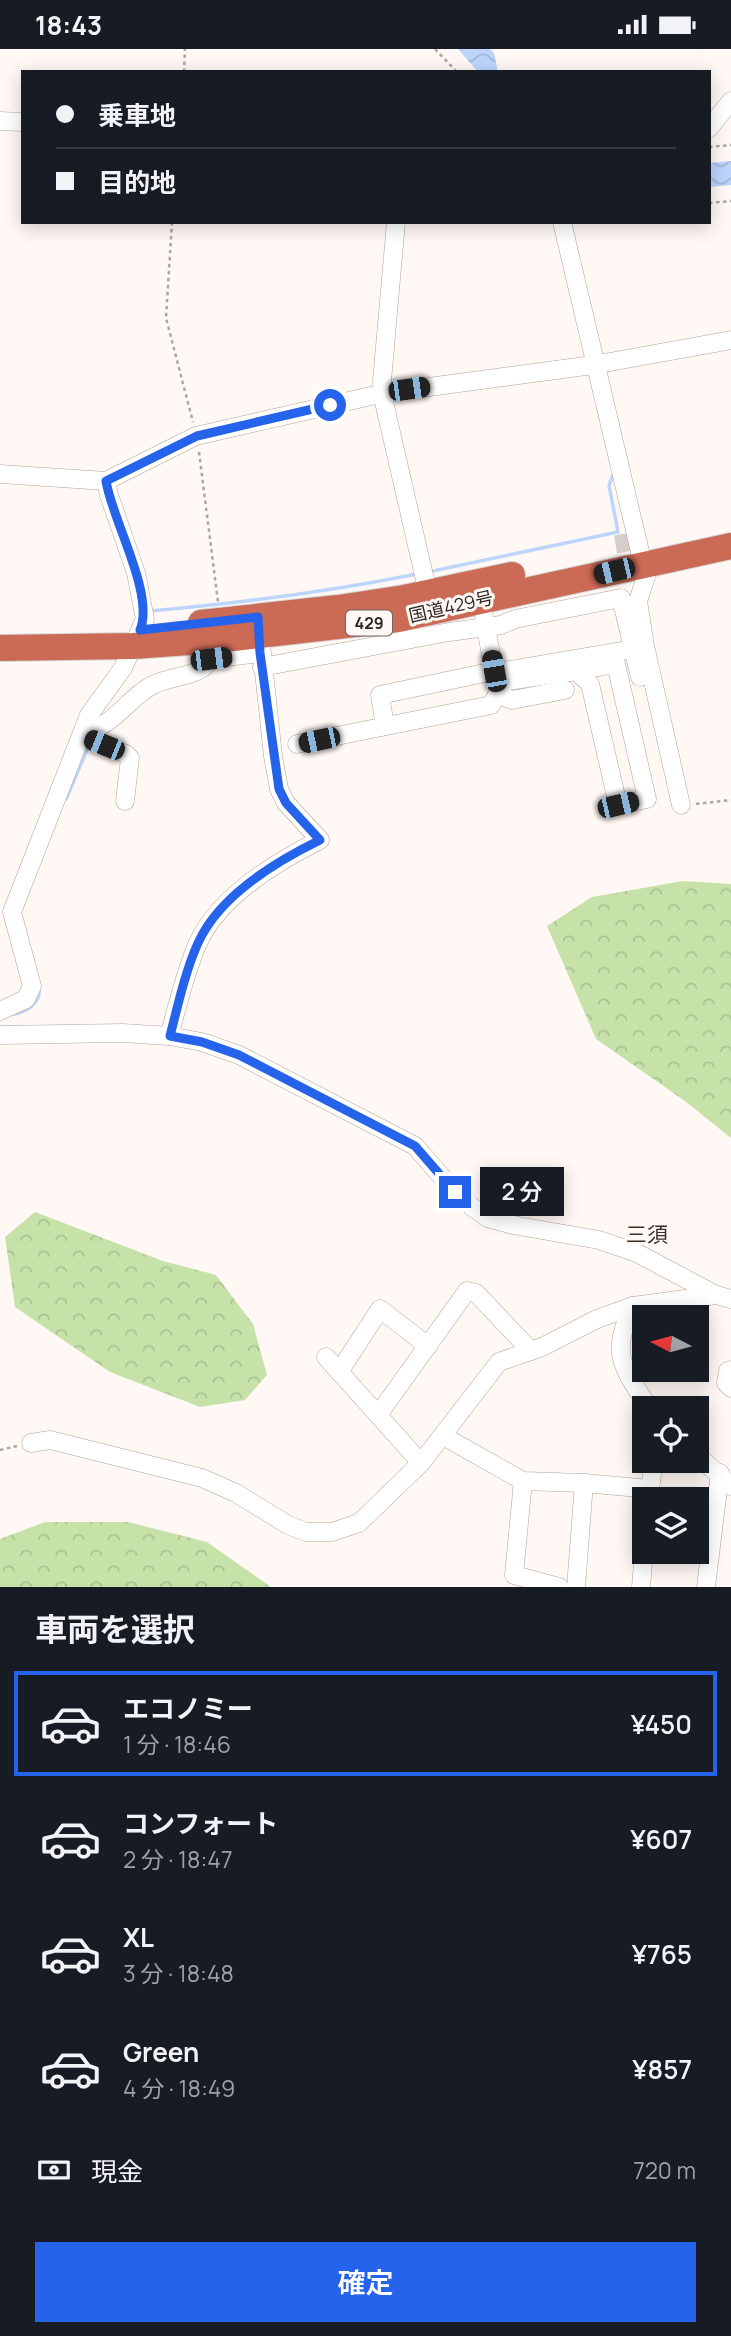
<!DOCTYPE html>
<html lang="ja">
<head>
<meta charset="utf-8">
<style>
	:root { --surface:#171b24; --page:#20242c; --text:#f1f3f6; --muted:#9ea1a6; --line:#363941; --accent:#2563eb }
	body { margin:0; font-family:Manrope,"Noto Sans JP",sans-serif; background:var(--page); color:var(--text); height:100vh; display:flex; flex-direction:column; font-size:26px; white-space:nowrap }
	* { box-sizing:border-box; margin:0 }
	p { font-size:23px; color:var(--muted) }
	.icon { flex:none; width:38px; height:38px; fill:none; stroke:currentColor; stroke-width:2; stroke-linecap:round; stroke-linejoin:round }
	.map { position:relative; height:1538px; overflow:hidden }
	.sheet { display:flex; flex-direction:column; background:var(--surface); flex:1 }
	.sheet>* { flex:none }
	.top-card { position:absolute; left:21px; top:21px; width:690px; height:154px; border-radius:0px; box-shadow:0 4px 18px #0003; display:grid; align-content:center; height:154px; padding:0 35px; background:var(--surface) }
	.needle { width:46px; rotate:276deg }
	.buttons { position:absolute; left:632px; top:1256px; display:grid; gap:14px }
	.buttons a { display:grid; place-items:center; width:77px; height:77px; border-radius:0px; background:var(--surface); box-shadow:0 4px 18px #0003; font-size:35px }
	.end { position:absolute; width:32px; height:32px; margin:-16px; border:9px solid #2563eb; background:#fff; box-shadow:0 0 0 4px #fff }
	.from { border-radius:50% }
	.bubble { position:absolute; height:49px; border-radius:0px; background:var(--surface); box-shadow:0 4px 18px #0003; font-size:23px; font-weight:600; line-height:49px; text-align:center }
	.car { position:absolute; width:21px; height:42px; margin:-21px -10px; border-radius:9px; box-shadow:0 0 5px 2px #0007; background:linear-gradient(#222 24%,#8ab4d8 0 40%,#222 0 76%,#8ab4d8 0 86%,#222 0) }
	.top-card b { display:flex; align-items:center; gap:24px; height:66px; font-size:26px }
	.top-card b+b { border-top:2px solid var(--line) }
	.top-card i { width:18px; height:18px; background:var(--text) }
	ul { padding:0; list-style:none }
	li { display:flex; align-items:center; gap:21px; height:105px; margin:0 14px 10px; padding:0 21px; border:4px solid transparent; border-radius:0px }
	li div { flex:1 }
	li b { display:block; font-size:26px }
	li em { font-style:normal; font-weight:600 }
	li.active { border-color:var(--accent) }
	li>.icon { width:63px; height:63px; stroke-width:1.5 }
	h2 { padding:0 35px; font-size:32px; line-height:84px }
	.pay { display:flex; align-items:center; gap:18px; height:77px; padding:0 35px; font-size:26px }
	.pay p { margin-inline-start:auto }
	.button { display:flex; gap:14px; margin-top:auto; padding:14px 35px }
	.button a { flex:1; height:80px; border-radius:0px; background:var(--accent); color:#fff; font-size:28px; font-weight:600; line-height:80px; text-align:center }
	.status { display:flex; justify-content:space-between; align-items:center; height:49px; padding:0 35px; background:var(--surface); direction:ltr }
	.status svg { height:19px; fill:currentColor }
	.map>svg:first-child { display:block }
	.forest { fill:url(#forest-crowns) }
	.water { fill:url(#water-waves) }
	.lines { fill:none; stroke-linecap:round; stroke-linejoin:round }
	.stream { stroke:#bdd4fd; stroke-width:3.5 }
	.minor-tunnel { stroke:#d5ceca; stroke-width:18; stroke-dasharray:18 9; stroke-linecap:butt }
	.minor-casing { stroke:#b2a298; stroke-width:19 }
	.highway-casing { stroke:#d5d4d3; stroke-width:28 }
	.path { stroke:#ada6a2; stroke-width:2.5; stroke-dasharray:3.5 3.5; stroke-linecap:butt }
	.minor { stroke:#fff; stroke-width:18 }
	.highway { stroke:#cb6a55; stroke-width:26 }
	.route { stroke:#2563eb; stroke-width:9 }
	.labels { text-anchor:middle; stroke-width:6; stroke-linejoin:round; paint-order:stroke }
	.shield { fill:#fff8f4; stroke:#6c6662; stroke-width:2 }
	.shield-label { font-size:16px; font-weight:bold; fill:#2d2723 }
	.street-label { font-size:18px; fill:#2d2723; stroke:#fff8f4 }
	.quarter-label { font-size:21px; fill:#3a2e26; stroke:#fff8f4 }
</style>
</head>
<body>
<div class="status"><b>18:43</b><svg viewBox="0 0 49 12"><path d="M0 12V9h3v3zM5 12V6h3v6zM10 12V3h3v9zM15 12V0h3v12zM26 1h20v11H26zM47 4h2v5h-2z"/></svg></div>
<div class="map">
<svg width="731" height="1538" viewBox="0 0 731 1538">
	<defs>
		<pattern id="forest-crowns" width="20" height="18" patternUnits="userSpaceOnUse" patternTransform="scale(1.75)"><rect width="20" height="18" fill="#c6e2a9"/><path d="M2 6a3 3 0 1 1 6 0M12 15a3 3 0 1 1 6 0" fill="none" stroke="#aac291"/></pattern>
		<pattern id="water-waves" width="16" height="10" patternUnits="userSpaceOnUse" patternTransform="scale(1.75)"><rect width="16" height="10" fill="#bdd4fd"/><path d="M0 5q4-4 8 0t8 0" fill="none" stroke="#a3b6d9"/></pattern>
	</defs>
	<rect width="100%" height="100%" fill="#fff8f4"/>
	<g class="forest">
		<polygon points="683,832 731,835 731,1089 685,1052 596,990 547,877 592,848"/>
		<polygon points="35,1163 163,1212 216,1226 253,1275 267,1326 245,1351 200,1358 110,1323 15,1258 5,1188"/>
		<polygon points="45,1473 128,1473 207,1493 271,1538 0,1538 0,1490"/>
	</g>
	<g class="water">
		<polygon points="458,0 490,0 494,4 498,23 478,23"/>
		<polygon points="731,112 731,136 709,138 709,114"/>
	</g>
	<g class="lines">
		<g class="stream">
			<polyline points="428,523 618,483 609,436 615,422"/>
			<path d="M150 562C240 554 328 543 417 525"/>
			<polyline points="66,750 89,696"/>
			<path d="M9 966C25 964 42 955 39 937"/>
		</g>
		<polyline class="minor-tunnel" points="623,485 631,534"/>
		<defs>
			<g id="minor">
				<polyline points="0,72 23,73"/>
				<polyline points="709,79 731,52"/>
				<polyline points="396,173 382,332 384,353 428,544"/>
				<polyline points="562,173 646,528 638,552 645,597 681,756"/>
				<polyline points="0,425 106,432 196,387 384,344 593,316 731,291"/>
				<polyline points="484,568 494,622"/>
				<polyline points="211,610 260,604"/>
				<polyline points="262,618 449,583 501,576 515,570 621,549 640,628"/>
				<polyline points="501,633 576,622 590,635 618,756 647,750 616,615 576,622"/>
				<polyline points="498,646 512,651 565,641"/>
				<polyline points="385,677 380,646 494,622 498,623 645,598"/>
				<path d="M85 682C113 679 130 646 155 635 172 627 198 628 210 612 216 604 217 591 219 582"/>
				<polyline points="82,687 126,705 130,709 125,752"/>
				<path d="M297 695 491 656C499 645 501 637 498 623"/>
				<polyline points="0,962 26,950 32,937 12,863 89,666 123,619 145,570 136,524 109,446 106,432"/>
				<polyline points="0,986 123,984 169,987 202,993 239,1006 415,1097 455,1143 472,1158 488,1169 513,1176 599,1191 637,1204 716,1246 731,1250"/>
				<path d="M169 987C178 956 185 923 198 894 219 847 276 813 320 791L286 754 279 740 273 707 259 576"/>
				<polyline points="326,1308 421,1414"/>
				<polyline points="731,1321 728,1322 726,1334 731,1339"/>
				<polyline points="339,1323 380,1260 428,1297"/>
				<path d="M650 1360C623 1319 609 1305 633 1257L716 1246"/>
				<polyline points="378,1366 467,1242 476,1244 531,1302"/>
				<polyline points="443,1387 523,1432 584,1434 650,1440 654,1412"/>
				<polyline points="31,1394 50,1391 202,1429 236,1444 288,1476 306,1483 332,1483 359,1474 421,1414 499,1313 542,1298 597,1270 633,1257"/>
				<polyline points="696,1405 731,1437"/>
				<polyline points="523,1432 514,1526 559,1538"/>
				<polyline points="576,1538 584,1434"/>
				<polyline points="641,1538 644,1503"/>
				<polyline points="706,1538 720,1424"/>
			</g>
			<g id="highway">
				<polyline points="201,574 338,559 404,549 512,526"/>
				<polyline points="0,599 133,597 217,591 398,570 731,497"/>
			</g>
		</defs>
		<use href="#minor" class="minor-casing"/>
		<use href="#highway" class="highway-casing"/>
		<g class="path">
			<polyline points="435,0 457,23"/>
			<polyline points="184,23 185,0"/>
			<polyline points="709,98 731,96"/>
			<polyline points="709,154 731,152"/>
			<polyline points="172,173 166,269 193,373"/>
			<polyline points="199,403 218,553"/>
			<polyline points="696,755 731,751"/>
			<polyline points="0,1401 17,1397"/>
		</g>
		<use href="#minor" class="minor"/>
		<use href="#highway" class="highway"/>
	</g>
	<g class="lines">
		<path class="route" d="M330 356 197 387 106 432C112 471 155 545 140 581L258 568 260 604 279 740 286 754 320 791C275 813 219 847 198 894 185 923 178 956 170 987L202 993 239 1006 415 1097 455 1143"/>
	</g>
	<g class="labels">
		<rect class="shield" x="346" y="561.5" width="46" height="25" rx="5"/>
		<g class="shield-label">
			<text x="369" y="580">429</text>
		</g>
		<g class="street-label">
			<text transform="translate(451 558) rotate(-13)" y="6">国道429号</text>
		</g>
		<g class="quarter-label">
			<text x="647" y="1193">三須</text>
		</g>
	</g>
</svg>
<div class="buttons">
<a><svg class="needle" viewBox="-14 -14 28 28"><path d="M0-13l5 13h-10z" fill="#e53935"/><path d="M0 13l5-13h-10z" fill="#9ea1a6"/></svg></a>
<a><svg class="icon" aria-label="locate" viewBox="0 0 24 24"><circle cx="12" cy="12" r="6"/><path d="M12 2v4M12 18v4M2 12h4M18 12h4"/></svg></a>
<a><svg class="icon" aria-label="layers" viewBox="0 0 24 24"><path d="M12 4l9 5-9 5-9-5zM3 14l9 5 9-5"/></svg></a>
</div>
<i class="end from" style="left:330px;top:356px"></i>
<i class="end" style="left:455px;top:1143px"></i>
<div class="bubble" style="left:480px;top:1118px;width:84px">2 分</div>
<i class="car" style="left:409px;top:340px;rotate:82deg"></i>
<i class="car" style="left:614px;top:522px;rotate:257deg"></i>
<i class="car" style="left:211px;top:610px;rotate:83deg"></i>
<i class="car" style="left:494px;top:622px;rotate:350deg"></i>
<i class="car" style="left:319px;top:691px;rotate:258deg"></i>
<i class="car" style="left:104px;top:696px;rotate:292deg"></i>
<i class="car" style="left:618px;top:756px;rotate:77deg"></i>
<div class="top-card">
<b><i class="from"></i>乗車地</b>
<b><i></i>目的地</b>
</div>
</div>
<section class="sheet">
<h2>車両を選択</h2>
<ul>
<li class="active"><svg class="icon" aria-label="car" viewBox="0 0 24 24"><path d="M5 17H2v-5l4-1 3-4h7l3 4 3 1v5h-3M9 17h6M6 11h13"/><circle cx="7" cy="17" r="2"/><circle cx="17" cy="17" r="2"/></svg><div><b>エコノミー</b><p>1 分 · 18:46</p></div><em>¥450</em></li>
<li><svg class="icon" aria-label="car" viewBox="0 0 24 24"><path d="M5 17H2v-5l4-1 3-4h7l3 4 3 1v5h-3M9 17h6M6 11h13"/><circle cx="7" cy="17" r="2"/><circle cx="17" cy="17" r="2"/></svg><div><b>コンフォート</b><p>2 分 · 18:47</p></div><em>¥607</em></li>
<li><svg class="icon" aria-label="car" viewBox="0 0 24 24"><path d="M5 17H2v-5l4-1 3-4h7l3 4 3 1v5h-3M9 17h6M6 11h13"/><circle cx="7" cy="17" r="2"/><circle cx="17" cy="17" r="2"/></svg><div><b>XL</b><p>3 分 · 18:48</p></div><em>¥765</em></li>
<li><svg class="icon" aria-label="car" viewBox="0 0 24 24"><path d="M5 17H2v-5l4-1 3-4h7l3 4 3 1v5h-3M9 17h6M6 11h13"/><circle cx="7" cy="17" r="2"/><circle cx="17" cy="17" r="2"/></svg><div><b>Green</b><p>4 分 · 18:49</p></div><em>¥857</em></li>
</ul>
<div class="pay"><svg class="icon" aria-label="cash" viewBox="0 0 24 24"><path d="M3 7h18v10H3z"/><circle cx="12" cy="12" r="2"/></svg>現金<p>720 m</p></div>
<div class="button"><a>確定</a></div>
</section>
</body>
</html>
